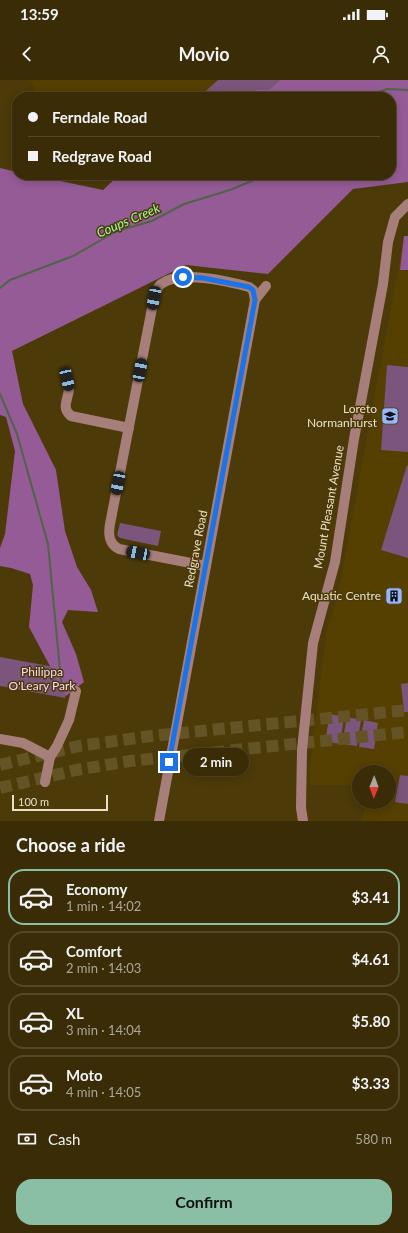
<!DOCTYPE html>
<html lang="en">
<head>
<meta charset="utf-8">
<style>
	:root { --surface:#392c06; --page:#443814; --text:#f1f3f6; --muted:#aba79b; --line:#534828; --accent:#8abfa5 }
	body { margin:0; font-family:Lato,sans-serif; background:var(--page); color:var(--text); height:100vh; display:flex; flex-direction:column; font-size:15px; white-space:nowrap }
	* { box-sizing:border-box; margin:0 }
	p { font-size:13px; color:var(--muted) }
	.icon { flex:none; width:22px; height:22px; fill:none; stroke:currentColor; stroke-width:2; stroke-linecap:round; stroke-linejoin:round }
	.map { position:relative; height:741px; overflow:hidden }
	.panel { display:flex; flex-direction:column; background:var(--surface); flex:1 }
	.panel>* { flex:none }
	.hud { position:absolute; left:12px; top:12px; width:384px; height:88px; border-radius:16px; box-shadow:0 2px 10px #0003,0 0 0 1px var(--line); display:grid; align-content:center; height:88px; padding:0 16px; background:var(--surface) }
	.needle { width:26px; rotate:181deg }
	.controls { position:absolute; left:352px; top:685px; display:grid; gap:8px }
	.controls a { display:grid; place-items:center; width:44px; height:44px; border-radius:50%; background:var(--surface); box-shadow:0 2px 10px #0003,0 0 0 1px var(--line); font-size:20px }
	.scale { position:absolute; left:12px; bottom:10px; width:96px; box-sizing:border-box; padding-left:4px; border:2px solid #eadfc7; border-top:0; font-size:11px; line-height:14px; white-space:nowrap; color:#eadfc7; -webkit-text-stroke:3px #4c3a08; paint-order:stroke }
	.end { position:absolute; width:18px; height:18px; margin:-9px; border:5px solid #1a73e8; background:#fff; box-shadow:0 0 0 2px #fff }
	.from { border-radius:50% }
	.bubble { position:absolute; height:28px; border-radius:14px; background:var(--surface); box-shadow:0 2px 10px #0003,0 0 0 1px var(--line); font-size:13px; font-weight:700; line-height:28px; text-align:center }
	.car { position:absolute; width:12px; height:24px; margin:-12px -6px; border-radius:5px; box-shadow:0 0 3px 1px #0007; background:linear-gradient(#222 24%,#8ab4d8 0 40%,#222 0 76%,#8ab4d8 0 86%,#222 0) }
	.hud b { display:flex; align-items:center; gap:14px; height:38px; font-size:15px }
	.hud b+b { border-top:1px solid var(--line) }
	.hud i { width:10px; height:10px; background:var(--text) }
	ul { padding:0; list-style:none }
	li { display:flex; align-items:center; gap:12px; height:56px; margin:0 8px 6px; padding:0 8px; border:2px solid var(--line); border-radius:16px }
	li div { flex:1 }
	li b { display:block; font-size:15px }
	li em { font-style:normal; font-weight:700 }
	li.selected { border-color:var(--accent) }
	li>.icon { width:36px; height:36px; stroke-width:1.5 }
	h2 { padding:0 16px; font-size:18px; line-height:48px }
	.pay { display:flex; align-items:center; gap:10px; height:44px; padding:0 16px; font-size:15px }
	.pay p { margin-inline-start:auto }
	.button { display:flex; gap:8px; margin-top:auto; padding:8px 16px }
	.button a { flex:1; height:46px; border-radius:16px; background:var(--accent); color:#111; font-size:16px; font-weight:700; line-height:46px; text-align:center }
	.status { display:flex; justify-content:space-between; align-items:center; height:28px; padding:0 20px; background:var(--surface); direction:ltr }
	.status svg { height:11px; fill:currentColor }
	header { display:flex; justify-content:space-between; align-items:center; height:52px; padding:0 16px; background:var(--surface); font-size:18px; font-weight:700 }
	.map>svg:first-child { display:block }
	.built { fill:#553f01 }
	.green { fill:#7b557b }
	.forest { fill:#955b96 }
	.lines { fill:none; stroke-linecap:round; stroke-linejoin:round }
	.stream { stroke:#4f6449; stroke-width:2 }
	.highway-tunnel { stroke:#645325; stroke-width:12; stroke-dasharray:12 6; stroke-linecap:butt }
	.minor { stroke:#a77f7a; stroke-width:10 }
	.route { stroke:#1a73e8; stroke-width:5 }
	.labels { text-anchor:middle; stroke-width:3; stroke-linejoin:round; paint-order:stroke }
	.poi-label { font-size:12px; fill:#eadfc7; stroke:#4c3a08; text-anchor:end }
	.street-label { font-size:12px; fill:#eadfc7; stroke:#4c3a08 }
	.park-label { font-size:12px; fill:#f8d7f7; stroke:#4c3a08 }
	.water-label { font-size:13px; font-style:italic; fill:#9bf6a4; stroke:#4c3a08 }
</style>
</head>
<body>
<div class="status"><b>13:59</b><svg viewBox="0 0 49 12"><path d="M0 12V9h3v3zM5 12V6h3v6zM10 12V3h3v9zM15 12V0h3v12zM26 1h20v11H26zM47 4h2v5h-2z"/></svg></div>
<header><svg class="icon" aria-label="back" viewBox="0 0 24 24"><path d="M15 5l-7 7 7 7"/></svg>Movio<svg class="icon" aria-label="person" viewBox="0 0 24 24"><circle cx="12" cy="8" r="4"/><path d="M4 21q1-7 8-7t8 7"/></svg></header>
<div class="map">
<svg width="408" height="741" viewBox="0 0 408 741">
	<rect width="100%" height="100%" fill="#4c3a08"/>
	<g class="built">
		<polygon points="30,0 287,0 262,17 38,17"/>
		<polygon points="404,156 408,156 408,741 362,741 365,722 389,722 389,692 359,692 359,705 310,705 310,687 326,554 338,515"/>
	</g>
	<g class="green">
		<path d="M218 0H280L268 10C259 10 247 11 240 17H199Z"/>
		<polygon points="387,285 408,287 408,372 381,370"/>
		<polygon points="407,385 408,386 408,478 381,470"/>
		<polygon points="120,443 161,451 158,466 120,458 117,455"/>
		<polygon points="0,577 71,590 65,618 0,606"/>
		<polygon points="408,603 408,632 404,632 401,604"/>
		<polygon points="330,634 344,637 340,664 325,661"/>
		<polygon points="347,637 361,640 357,666 342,664"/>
		<polygon points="364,640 378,643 374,669 359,667"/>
		<polygon points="400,695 408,696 408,724 395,722"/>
	</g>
	<g class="forest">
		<polygon points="280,0 408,0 408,102 353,109 268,194 186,185 12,271 23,324 56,390 65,451 77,487 91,510 98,532 68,530 62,542 76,574 84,602 66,616 29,547 33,505 30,494 11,488 0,486 0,468 5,454 15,371 6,337 0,335 0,88 17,92 17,95 32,95 103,110 119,95 391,95 391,17 240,17 242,15 257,10 268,10"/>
		<polygon points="404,156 408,156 408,190 400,190"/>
	</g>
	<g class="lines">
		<g class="stream">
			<polyline points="367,17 387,9 408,10"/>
			<polyline points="0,208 10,200 73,176 117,151 152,141 184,124 230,110 266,95"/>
			<polyline points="0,314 17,354 48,464 62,611"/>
		</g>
		<g class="highway-tunnel">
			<polyline points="0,685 79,666 151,656 408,630"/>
			<polyline points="0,708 76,690 130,681 408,652"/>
		</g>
		<g class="minor">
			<path d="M67 299C68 302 69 305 69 309 68 320 61 328 71 336L129 348"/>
			<path d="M206 486 119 469C109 464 108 455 110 444L154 218C156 213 157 207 161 204 180 190 227 201 249 207L253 210 255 220"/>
			<polyline points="0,659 23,663 50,677"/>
			<polyline points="45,702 50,677 57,666 69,640 76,611"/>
			<polyline points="159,741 255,220 266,206"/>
			<polyline points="303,741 301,728 302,670 313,563 335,482 354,359 383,204 388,162 395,137 408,124"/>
		</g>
	</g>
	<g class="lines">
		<polyline class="route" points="169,682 255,220 253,210 249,207 203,198 183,197"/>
	</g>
	<defs>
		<symbol id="school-square" viewBox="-11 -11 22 22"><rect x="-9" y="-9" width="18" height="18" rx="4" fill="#98b6fd" stroke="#4c3a08"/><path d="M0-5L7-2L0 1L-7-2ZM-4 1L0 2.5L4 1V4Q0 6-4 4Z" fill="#111"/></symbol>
		<symbol id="building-square" viewBox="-11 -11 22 22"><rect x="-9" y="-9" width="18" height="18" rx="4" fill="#98b6fd" stroke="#4c3a08"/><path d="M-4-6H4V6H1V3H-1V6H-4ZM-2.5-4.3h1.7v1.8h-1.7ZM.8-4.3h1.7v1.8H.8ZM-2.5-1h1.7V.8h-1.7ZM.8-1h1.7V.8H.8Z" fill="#111"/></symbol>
	</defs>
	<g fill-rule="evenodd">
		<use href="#school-square" x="380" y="326" width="20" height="20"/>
		<use href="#building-square" x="384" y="506" width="20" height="20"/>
	</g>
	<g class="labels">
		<g class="poi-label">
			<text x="377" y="333">Loreto<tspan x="377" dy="14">Normanhurst</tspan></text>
			<text x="381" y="520">Aquatic Centre</text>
		</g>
		<g class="street-label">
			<text transform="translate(329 427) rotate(-80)" y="4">Mount Pleasant Avenue</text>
			<text transform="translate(196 469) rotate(-79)" y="4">Redgrave Road</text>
		</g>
		<g class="park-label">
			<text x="42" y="596">Philippa<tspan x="42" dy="14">O'Leary Park</tspan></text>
		</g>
		<g class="water-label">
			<text transform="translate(128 140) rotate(-23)" y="5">Coups Creek</text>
		</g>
	</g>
</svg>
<div class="controls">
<a><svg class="needle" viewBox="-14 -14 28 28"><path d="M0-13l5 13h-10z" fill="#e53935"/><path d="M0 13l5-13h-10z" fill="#aba79b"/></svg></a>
</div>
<div class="scale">100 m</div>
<i class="end from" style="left:183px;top:197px"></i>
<i class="end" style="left:169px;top:682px"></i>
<div class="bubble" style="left:183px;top:668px;width:66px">2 min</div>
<i class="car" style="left:154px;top:218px;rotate:191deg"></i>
<i class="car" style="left:140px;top:290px;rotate:11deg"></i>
<i class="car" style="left:67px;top:299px;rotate:167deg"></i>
<i class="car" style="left:118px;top:403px;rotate:191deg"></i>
<i class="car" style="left:138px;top:473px;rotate:281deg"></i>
<div class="hud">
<b><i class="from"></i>Ferndale Road</b>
<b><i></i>Redgrave Road</b>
</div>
</div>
<section class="panel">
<h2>Choose a ride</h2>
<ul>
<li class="selected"><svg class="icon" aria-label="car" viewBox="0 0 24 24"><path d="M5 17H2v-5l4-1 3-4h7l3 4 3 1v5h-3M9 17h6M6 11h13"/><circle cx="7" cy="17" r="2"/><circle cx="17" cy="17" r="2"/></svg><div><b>Economy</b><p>1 min · 14:02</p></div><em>$3.41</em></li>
<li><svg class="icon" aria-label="car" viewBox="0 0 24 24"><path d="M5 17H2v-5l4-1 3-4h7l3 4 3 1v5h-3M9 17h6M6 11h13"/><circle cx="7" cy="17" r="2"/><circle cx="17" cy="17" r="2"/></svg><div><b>Comfort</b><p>2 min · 14:03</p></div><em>$4.61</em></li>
<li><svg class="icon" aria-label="car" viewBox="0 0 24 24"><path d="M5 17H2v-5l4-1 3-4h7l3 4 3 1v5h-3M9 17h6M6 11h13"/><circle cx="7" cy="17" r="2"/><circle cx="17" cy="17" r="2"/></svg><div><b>XL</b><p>3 min · 14:04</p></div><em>$5.80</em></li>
<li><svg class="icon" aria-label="car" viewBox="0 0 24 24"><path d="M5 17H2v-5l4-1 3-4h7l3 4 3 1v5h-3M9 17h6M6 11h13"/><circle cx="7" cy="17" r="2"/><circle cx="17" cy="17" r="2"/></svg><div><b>Moto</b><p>4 min · 14:05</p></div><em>$3.33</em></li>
</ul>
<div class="pay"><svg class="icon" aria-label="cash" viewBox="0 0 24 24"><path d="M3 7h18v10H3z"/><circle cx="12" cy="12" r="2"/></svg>Cash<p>580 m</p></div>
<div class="button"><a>Confirm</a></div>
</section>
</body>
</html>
